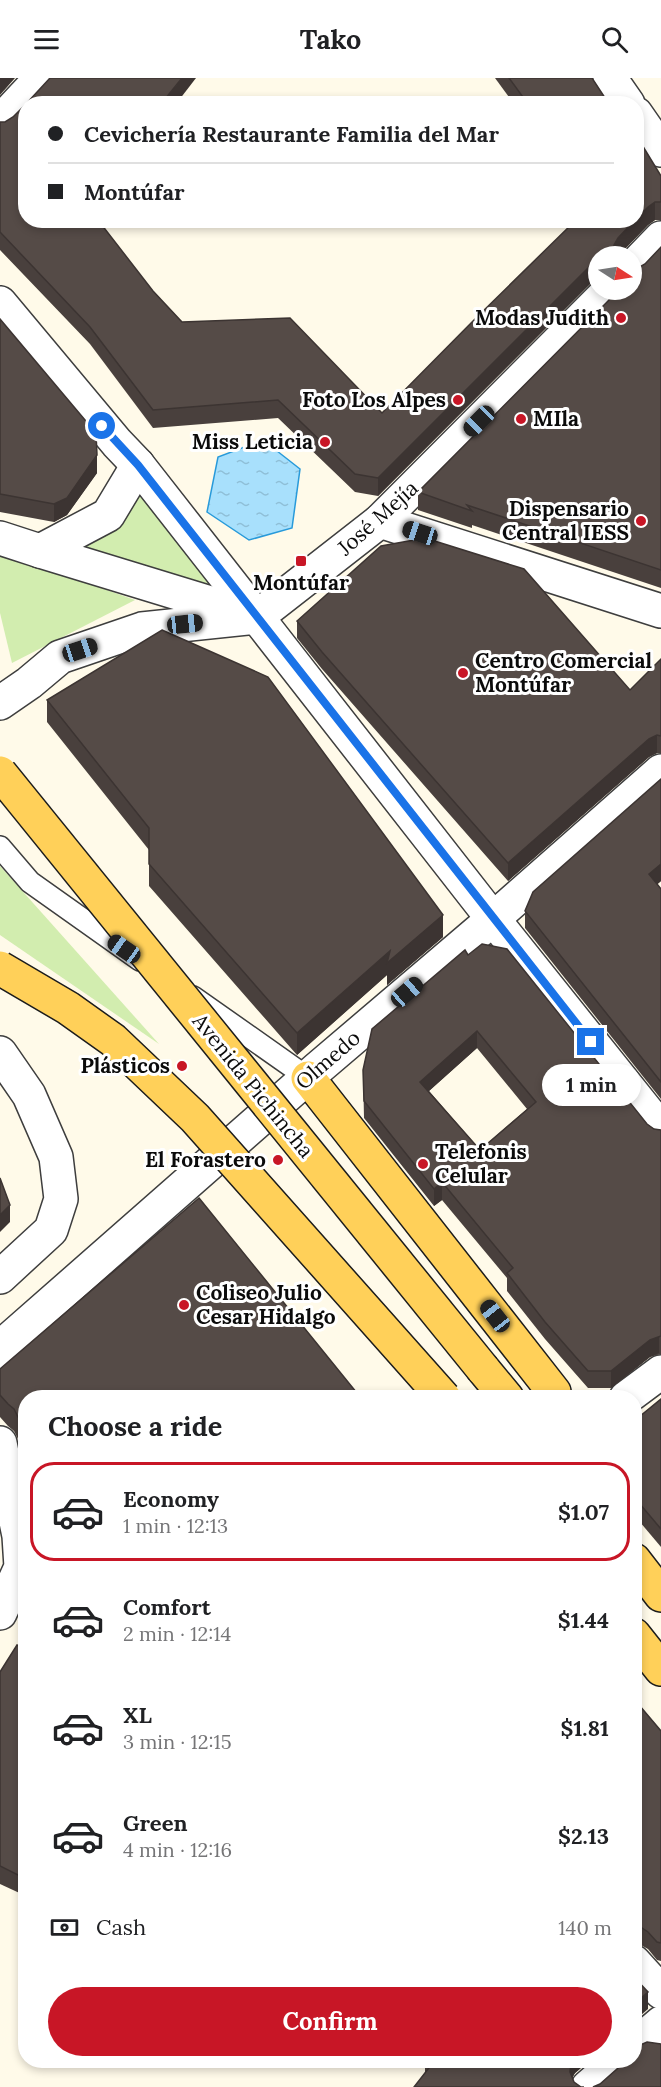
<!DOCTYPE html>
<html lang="en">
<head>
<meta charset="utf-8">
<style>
	:root { --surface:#fff; --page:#f2f2f2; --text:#202124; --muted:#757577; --line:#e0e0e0; --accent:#c81626 }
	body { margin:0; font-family:Lora,serif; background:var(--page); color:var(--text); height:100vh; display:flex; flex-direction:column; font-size:22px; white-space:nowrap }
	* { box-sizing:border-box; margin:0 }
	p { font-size:20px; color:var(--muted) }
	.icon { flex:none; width:33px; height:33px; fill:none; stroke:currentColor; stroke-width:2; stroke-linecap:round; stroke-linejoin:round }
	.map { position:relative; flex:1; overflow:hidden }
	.panel { position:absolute; left:18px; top:1312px; width:624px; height:678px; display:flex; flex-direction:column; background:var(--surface); border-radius:24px; box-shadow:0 3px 9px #0003 }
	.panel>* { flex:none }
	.guide { position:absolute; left:18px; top:18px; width:626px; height:132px; border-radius:24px; box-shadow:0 3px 9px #0003; display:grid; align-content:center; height:132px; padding:0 30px; background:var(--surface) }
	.needle { width:39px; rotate:102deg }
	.tools { position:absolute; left:588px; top:168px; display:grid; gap:12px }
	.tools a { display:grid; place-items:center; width:54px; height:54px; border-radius:50%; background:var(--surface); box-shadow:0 3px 9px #0003; font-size:30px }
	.end { position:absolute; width:27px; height:27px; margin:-14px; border:8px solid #1a73e8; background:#fff; box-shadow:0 0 0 3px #fff }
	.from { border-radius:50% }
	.bubble { position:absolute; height:42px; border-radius:21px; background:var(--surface); box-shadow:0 3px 9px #0003; font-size:20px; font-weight:800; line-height:42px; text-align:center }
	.car { position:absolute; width:18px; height:36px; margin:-18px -9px; border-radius:8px; box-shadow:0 0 4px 2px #0007; background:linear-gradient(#222 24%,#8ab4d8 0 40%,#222 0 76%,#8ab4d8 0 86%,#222 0) }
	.guide b { display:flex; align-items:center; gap:21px; height:57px; font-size:22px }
	.guide b+b { border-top:2px solid var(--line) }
	.guide i { width:15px; height:15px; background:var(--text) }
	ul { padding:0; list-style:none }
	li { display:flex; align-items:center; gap:18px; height:99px; margin:0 12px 9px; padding:0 18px; border:3px solid transparent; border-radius:24px }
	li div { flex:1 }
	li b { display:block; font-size:22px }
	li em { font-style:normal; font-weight:800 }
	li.active { border-color:var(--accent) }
	li>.icon { width:54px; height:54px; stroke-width:1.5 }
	h2 { padding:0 30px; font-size:27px; line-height:72px }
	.pay { display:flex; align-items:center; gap:15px; height:66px; padding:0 30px; font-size:22px }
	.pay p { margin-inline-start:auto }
	.primary-button { display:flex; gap:12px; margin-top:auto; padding:12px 30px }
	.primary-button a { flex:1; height:69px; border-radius:36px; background:var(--accent); color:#fff; font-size:24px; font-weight:800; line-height:69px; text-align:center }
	header { display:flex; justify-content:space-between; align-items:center; height:78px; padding:0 30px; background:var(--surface); font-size:27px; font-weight:800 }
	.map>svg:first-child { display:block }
	.green { fill:#d2edaf }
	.water { fill:url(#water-ripples); stroke:#289ada; stroke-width:1.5 }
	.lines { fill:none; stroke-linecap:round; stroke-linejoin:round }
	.service-casing { stroke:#3e3e3e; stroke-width:24 }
	.pedestrian-casing { stroke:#3e3e3e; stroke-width:36 }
	.minor-casing { stroke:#3e3e3e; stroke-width:36 }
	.tertiary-casing { stroke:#3e3e3e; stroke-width:36 }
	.primary-casing { stroke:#1c1c1c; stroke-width:36 }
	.service { stroke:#fff; stroke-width:21 }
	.pedestrian { stroke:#fff; stroke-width:33 }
	.minor { stroke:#fff; stroke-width:33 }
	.tertiary { stroke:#fff; stroke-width:33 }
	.primary { stroke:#ffd059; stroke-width:33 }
	.primary-bridge-casing { stroke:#1c1c1c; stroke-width:36; stroke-linecap:butt }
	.primary-bridge { stroke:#ffd059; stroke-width:33 }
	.wall { fill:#49403d; fill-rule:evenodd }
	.shaded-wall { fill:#3c3432 }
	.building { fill:#554b47; stroke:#3c3432; stroke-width:1.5; fill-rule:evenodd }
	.route { stroke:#1a73e8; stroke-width:8 }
	.poi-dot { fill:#c81626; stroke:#fff; stroke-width:2 }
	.labels { text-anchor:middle; stroke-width:6; stroke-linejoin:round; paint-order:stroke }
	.poi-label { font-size:21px; font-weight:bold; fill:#0b0b0b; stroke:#fff; text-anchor:end }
	.street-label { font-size:21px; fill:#0b0b0b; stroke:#fff }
</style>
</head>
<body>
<header><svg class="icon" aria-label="menu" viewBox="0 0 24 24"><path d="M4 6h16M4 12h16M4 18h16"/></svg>Tako<svg class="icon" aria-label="search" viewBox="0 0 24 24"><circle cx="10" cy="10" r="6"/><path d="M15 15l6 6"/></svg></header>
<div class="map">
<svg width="661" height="2009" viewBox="0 0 661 2009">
	<defs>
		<pattern id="water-ripples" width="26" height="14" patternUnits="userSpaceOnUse" patternTransform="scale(1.5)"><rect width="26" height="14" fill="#a8e0fc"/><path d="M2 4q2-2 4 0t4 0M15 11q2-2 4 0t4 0" fill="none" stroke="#8fbfd7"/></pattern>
	</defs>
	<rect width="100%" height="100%" fill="#fffae9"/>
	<g class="green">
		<polygon points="138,415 224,515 73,468 121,447"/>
		<polygon points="0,474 135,522 12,585 0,535"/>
		<polygon points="0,788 159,966 0,857"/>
	</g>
	<polygon class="water" points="263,362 300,391 292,450 249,462 207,434 218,379"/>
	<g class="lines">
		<defs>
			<g id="service">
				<polyline points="0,769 30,804 140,882"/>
				<polyline points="193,919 308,1000"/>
			</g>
			<g id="pedestrian">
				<polyline points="0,44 41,0"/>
				<polyline points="626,1320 661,1294"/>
			</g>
			<g id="minor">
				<polyline points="610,0 628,26"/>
				<polyline points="636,36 661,72"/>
				<polyline points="0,225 117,365 138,387 257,539"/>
				<polyline points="380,443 661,533"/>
				<polyline points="0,460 40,473 108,437 138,387"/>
				<polyline points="40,473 243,535"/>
				<polyline points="0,625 29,605 60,579 142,551 257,539"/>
				<polyline points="0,975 29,1017 56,1079 61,1121 51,1152 0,1199"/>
				<polyline points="0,1276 11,1260 317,991 493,841 661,693"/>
				<polyline points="0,1365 19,1458 21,1489 0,1535"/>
				<polyline points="634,1884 661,1914"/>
				<polyline points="634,1968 661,1945"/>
				<polyline points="588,2009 618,1983"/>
			</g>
			<g id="tertiary">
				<polyline points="632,190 661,160"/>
				<polyline points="610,212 380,443 257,539 482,827 661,1051"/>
			</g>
			<g id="primary">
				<polyline points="308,1000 554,1314 554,1320"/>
				<polyline points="483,1291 507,1320"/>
				<polyline points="634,1482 661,1517"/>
				<polyline points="634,1557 661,1591"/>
			</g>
		</defs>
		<use href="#service" class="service-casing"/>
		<use href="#pedestrian" class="pedestrian-casing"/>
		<use href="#minor" class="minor-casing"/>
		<use href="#tertiary" class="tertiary-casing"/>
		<use href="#primary" class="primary-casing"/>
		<use href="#service" class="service"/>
		<use href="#pedestrian" class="pedestrian"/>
		<use href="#minor" class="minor"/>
		<use href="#tertiary" class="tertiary"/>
		<use href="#primary" class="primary"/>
		<defs>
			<g id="primary-bridge">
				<polyline points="0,695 483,1291"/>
				<polyline points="0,890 68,930 113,962 195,1040 444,1320"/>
			</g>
		</defs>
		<use href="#primary-bridge" class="primary-bridge-casing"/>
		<use href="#primary-bridge" class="primary-bridge"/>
	</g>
	<g class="wall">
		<polygon points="495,0 592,0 609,26 514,26"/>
		<polygon points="0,44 26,142 153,213 182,244 382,335 661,98 661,142 655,142 648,147 618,178 598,178 598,198 378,418 355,414 278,340 153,350 90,266 0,172"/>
		<polygon points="661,169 661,510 472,447 472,450 418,432 418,414 619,212 638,190 645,186"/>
		<polygon points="0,241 97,395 67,437 54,444 0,434"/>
		<polygon points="297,543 630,612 661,581 661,675 657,675 649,679 508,803 322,591 297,560"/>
		<polygon points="47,622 443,859 387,907 387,897 297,977 149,808 149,772 47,644"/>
		<polygon points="661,701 661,803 657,806 661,811 661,1021 525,850 525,833"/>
		<path d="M468 877 647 1046 654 1051 661 1052V1276L650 1279 611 1310H588L545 1261 507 1213V1200L442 1122 434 1128 364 1040 363 992ZM477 970 527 1031 480 1072 429 1013Z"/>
		<polygon points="0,1291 26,1320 26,1370 18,1361 14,1353 8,1348 0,1339"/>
		<polygon points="661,1321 661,1469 634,1437 634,1343"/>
		<polygon points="26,1571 26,1818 0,1806 0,1594"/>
		<polygon points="634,1621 661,1653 661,1883 657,1882 648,1871 639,1866 634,1866"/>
		<polygon points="425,1983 589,1983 575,1995 572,2000 425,1994"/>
	</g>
	<g class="shaded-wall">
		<polygon points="0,0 15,0 0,17"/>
		<polygon points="182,0 196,0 176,26 161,26"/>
		<polygon points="655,124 655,142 648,147 618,178 614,178 614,167 618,160 635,142 636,142 636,141 648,129"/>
		<polygon points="598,180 598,198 378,418 378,400"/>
		<polygon points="97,377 97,395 67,437 54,444 54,426"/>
		<polygon points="657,657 657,675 649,679 508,803 508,785 649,661"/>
		<polygon points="661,786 661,803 649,814 649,796"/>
		<polygon points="443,837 443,859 387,907 387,897 297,977 297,955 390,873"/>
		<polygon points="477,953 477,970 420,1021 420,1004"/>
		<polygon points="442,1104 442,1122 434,1128 434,1111"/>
		<polygon points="10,1127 10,1144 0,1154 0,1137"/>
		<polygon points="659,1258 659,1275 650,1279 611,1310 611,1293 650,1262"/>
		<polygon points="648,1914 648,1931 634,1943 634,1926"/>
		<polygon points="572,1983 589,1983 575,1995 571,2002 570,1994 571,1985"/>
	</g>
	<g class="building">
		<polygon points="50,0 182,0 161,26 26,26"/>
		<polygon points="509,0 592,0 609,26 528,26"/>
		<polygon points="26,26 26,142 98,142 153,213 182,244 290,240 382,335 476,240 576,142 635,142 618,160 614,167 614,176 605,176 601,178 598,178 598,180 378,400 355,396 278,322 153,332 90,249 0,154 0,44 5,44 13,39"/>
		<polygon points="636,57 661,98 661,124 655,124 648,129 636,141"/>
		<polygon points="661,169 661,492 467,427 472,433 418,414 619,212 632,212 632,190 638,190 645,186"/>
		<polygon points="0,241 96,355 97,377 67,420 54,426 0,416"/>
		<polygon points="425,460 524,491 630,612 661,581 661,658 657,657 649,661 508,785 322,574 297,543 381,468"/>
		<polygon points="162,552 268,599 443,837 387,885 390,873 297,955 149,786 149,750 47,622"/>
		<polygon points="661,701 661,786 649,796 661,811 661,1004 525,833 533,814"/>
		<path d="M482 866 507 871 647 1046 654 1051 661 1052V1258L650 1262 611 1293H588L545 1244 507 1195 513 1190 442 1104 434 1111 364 1023 363 992 372 951 465 872 468 877ZM477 953 536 1024 480 1072 420 1004Z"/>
		<polygon points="0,1100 10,1127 0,1137"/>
		<polygon points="199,1120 361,1320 26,1320 26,1348 18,1339 14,1331 8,1326 0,1317 0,1291"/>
		<polygon points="661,1321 661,1451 634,1419 634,1343"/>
		<polygon points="17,1567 26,1571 26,1801 0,1788 0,1594"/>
		<polygon points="634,1621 661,1653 661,1865 657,1864 648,1854 639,1848 634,1848"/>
		<polygon points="634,1899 648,1914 634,1926"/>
		<polygon points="647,1964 661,1966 661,2009 593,2009 600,2006 626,1983 634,1983 634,1971 636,1969"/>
		<polygon points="430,1983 572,1983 571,1985 570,1994 574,2004 581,2009 584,2009 414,2009 432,1986"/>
	</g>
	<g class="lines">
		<polyline class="route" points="102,348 138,387 591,964"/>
	</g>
	<g class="poi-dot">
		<circle cx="621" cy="240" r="6"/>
		<circle cx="458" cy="322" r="6"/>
		<circle cx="521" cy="341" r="6"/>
		<circle cx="325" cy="364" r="6"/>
		<circle cx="641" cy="443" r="6"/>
		<rect x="295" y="477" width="12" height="12" rx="3"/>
		<circle cx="463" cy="595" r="6"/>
		<circle cx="182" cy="988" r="6"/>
		<circle cx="278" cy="1082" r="6"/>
		<circle cx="423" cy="1086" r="6"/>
		<circle cx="184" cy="1227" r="6"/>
	</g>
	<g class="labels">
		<g class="poi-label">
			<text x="609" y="247">Modas Judith</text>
			<text x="446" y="329">Foto Los Alpes</text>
			<text x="533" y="348" text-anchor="start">MIla</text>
			<text x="313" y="371">Miss Leticia</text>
			<text x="629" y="438">Dispensario<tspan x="629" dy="24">Central IESS</tspan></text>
			<text x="301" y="512" text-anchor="middle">Montúfar</text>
			<text x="475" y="590" text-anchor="start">Centro Comercial<tspan x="475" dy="24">Montúfar</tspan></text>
			<text x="170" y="995">Plásticos</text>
			<text x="435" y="1081" text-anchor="start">Telefonis<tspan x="435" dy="24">Celular</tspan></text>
			<text x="266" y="1089">El Forastero</text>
			<text x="196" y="1222" text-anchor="start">Coliseo Julio<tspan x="196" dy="24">Cesar Hidalgo</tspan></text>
		</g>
		<g class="street-label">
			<text transform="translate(378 440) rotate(-42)" y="7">José Mejía</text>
			<text transform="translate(328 982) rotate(-41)" y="7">Olmedo</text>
			<text transform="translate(253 1008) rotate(51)" y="7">Avenida Pichincha</text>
		</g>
	</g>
</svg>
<div class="tools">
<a><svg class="needle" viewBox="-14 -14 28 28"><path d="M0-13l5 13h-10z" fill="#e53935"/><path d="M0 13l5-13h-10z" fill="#757577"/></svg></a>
</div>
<i class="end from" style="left:102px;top:348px"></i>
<i class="end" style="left:591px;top:964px"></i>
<div class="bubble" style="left:542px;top:986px;width:99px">1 min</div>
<i class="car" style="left:479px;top:343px;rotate:225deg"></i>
<i class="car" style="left:420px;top:455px;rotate:288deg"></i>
<i class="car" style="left:185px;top:546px;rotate:84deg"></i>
<i class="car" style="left:80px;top:572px;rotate:72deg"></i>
<i class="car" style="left:124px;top:871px;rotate:305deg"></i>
<i class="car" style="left:407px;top:914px;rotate:49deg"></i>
<i class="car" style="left:495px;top:1238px;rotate:322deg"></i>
<div class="guide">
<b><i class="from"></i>Cevichería Restaurante Familia del Mar</b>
<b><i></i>Montúfar</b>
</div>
<section class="panel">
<h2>Choose a ride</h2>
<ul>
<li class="active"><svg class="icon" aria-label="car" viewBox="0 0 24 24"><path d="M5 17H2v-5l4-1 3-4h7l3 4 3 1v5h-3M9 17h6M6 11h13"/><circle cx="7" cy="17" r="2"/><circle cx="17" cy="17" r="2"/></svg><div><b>Economy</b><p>1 min · 12:13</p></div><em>$1.07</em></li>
<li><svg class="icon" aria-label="car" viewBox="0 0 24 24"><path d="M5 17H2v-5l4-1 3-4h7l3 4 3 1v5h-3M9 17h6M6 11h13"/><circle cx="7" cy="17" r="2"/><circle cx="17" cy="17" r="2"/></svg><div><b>Comfort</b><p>2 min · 12:14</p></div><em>$1.44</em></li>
<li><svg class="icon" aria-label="car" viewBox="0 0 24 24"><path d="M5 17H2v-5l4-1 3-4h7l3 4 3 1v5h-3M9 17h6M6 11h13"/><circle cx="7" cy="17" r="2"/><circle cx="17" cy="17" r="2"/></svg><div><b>XL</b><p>3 min · 12:15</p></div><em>$1.81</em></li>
<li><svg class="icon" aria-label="car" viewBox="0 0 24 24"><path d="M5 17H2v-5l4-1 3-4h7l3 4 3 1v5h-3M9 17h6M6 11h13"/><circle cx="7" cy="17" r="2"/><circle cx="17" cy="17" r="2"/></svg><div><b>Green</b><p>4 min · 12:16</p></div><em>$2.13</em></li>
</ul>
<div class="pay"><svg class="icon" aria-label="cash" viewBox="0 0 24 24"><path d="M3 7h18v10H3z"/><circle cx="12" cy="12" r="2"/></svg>Cash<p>140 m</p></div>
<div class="primary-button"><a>Confirm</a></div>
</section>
</div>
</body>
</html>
